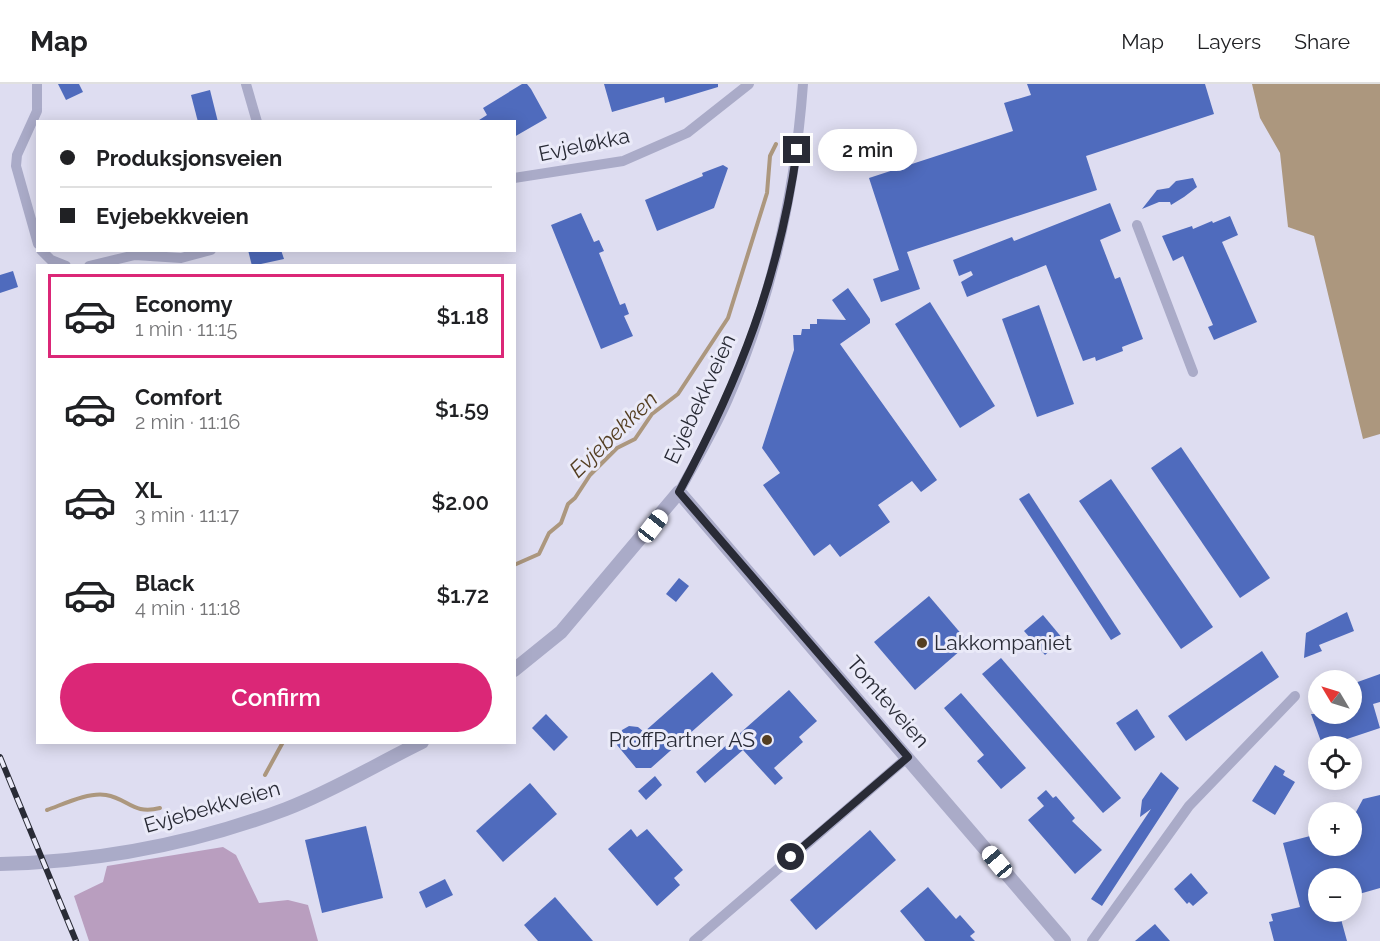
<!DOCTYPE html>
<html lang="en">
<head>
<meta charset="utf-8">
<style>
	:root { --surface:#fff; --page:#f6f6f6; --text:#202124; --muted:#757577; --line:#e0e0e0; --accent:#db2777 }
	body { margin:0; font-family:Raleway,sans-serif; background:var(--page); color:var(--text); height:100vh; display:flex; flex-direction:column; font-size:22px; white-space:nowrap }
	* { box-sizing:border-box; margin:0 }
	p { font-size:20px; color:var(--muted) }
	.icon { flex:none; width:33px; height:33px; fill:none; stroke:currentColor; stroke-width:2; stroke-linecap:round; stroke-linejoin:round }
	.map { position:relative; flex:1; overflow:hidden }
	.drawer { position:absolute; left:36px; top:180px; width:480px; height:480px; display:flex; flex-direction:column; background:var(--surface); border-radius:0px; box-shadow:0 3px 15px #0003 }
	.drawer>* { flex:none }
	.hud { position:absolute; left:36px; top:36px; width:480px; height:132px; border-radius:0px; box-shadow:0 3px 15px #0003; display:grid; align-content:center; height:132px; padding:0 24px; background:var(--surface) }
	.needle { width:39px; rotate:308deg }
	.buttons { position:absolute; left:1308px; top:586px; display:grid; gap:12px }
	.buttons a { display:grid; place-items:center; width:54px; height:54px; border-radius:50%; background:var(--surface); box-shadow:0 3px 15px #0003; font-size:30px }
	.end { position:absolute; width:27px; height:27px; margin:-14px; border:8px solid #292b36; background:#fff; box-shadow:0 0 0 3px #fff }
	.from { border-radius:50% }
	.bubble { position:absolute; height:42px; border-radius:21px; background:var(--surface); box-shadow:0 3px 15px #0003; font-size:20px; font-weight:600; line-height:42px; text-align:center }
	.car { position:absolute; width:18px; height:36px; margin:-18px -9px; border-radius:8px; box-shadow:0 0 4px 2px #0007; background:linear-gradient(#fff 24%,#345 0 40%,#fff 0 76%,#345 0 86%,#fff 0) }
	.hud b { display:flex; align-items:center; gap:21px; height:57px; font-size:22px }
	.hud b+b { border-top:2px solid var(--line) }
	.hud i { width:15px; height:15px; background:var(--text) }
	ul { padding:10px 0 0; list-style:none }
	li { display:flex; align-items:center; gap:18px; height:84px; margin:0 12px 9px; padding:0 12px; border:3px solid transparent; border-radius:0px }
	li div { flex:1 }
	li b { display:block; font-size:22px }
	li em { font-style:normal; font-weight:600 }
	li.current { border-color:var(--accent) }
	li>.icon { width:54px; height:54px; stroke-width:1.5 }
	.button { display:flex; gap:12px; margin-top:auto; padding:12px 24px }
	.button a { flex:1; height:69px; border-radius:36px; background:var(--accent); color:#fff; font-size:24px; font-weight:600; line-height:69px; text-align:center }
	header { display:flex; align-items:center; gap:36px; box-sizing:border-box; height:84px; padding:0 30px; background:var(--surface); border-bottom:2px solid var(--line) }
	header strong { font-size:28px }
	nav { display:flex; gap:33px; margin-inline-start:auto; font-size:21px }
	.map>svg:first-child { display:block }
	.green { fill:#b99ebf }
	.water { fill:#ac977e }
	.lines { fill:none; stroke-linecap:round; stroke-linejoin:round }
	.stream { stroke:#ac977e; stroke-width:4 }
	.building { fill:#4f6bbd }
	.minor { stroke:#aaabc8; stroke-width:10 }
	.tertiary { stroke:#aaabc8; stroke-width:14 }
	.rail-casing { stroke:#292b36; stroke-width:6 }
	.rail { stroke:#eaeaf8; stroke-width:4; stroke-dasharray:11; stroke-linecap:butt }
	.route { stroke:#292b36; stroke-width:8 }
	.poi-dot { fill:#543e21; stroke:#eaeaf8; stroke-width:2 }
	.labels { text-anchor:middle; stroke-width:6; stroke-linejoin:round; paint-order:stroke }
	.street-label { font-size:21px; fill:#292b36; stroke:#eaeaf8 }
	.poi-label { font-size:21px; fill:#292b36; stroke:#eaeaf8; text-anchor:start }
	.water-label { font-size:22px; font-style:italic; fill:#543e21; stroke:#eaeaf8 }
</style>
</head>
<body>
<header>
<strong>Map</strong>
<nav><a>Map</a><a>Layers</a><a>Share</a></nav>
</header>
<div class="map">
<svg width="1380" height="857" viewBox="0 0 1380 857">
	<rect width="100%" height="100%" fill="#deddf1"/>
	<polygon class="green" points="223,763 236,771 259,819 288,816 308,821 318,857 89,857 74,812 103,798 107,782"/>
	<polygon class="water" points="1252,0 1380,0 1380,350 1363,355 1314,152 1288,143 1280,69 1260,34"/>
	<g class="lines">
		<g class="stream">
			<polyline points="514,481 539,470 549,449 561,439 568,420 575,414 590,391 617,364 635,355 652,330 678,310 728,234 767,109 770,72 776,60"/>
			<polyline points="265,691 283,658"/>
			<path d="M47 726C64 720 88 708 106 711 129 715 133 731 160 724"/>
		</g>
	</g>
	<g class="building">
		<polygon points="58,0 79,0 83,8 66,16"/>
		<polygon points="522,0 527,0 531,5 547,34 514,53 514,38 476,38 487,31 483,24"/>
		<polygon points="604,0 718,0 718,3 665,19 664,13 612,28"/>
		<polygon points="1027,0 1205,0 1214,30 1086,72 1097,106 907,168 920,205 881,218 873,195 899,186 869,94 1013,47 1004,19 1031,11"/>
		<polygon points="210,6 218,38 198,38 191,11"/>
		<polygon points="723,81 728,84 714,124 657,147 645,116 703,92 702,89"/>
		<polygon points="1193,94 1197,103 1184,113 1171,121 1170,118 1159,118 1142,125 1157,106 1169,104 1176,97"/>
		<polygon points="1110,119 1121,147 1100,156 1115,195 1120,193 1143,255 1122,263 1123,267 1096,277 1095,273 1083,277 1046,181 967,213 961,198 973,191 971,187 959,192 953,176 1012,153 1014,157"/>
		<polygon points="581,129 594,158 599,156 604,167 599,169 620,221 625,219 629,230 624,232 633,252 601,265 551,141"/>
		<polygon points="1230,132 1238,151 1222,158 1257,238 1214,256 1208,243 1213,241 1183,172 1173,177 1162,152 1192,142 1193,145 1212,137 1213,139"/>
		<polygon points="248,166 281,166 284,175 252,182"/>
		<polygon points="13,187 18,203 0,209 0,191"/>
		<polygon points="848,204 870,235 870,239 840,260 937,396 921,408 912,397 878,421 890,438 840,473 830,460 814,472 763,401 780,389 762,364 794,266 793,251 801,251 802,245 810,245 810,240 817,240 817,235 846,236 832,216"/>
		<polygon points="930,218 995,322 960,344 895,240"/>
		<polygon points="1039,221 1074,320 1037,333 1002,235"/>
		<polygon points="1181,363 1270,494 1240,514 1151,384"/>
		<polygon points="1111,395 1213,543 1181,565 1079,417"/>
		<polygon points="1029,409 1121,550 1111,556 1019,415"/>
		<polygon points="679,494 689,502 676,518 666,510"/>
		<polygon points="929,512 969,559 915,606 874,558"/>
		<polygon points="1347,528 1354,547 1319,561 1322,567 1304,574 1306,549"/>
		<polygon points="1043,531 1063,555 1045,571 1024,547"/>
		<polygon points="1262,567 1279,593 1186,657 1168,632"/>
		<polygon points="1001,574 1121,714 1103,729 982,590"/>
		<polygon points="712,588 733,611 651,684 636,684 617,661 622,646 629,642 638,643 644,648"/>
		<polygon points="1380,590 1380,618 1373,620 1380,644 1323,663 1311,630 1352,630 1352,600"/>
		<polygon points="789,606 817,637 799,653 803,658 774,684 783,694 775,701 743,666 705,699 696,688"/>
		<polygon points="961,609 1026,684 1001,705 977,677 984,671 944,624"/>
		<polygon points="1137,625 1155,653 1135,667 1116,639"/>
		<polygon points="546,630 568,653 554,667 532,644"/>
		<polygon points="1275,681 1285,687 1283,691 1295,698 1275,731 1252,717"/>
		<polygon points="1161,688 1179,704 1102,822 1091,815 1151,725 1140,733 1142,716"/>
		<polygon points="655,692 662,701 646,716 638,707"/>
		<polygon points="530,699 557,730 503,778 476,747"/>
		<polygon points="1046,706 1053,714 1056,712 1075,734 1072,737 1102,766 1075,790 1028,736 1044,722 1037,714"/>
		<polygon points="1380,711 1380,804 1352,812 1352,795 1318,795 1318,828 1339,828 1347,857 1274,857 1269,838 1273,837 1271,830 1300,823 1283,759 1318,750 1318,762 1352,762 1352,742 1359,740 1356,728 1363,715"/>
		<polygon points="366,742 383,814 322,829 305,756"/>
		<polygon points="631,745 637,753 647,745 683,786 674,794 680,801 657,822 608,765"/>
		<polygon points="870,746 896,776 816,846 790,816"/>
		<polygon points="1191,789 1208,809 1193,822 1189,818 1187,820 1174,805"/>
		<polygon points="445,795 453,811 426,824 419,808"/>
		<polygon points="928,803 956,835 960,831 975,848 970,852 975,857 925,857 900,827"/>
		<polygon points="555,813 593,857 538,857 524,841"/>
		<polygon points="1155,840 1170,857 1135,857"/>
	</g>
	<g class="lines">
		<g class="minor">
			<polyline points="37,0 37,27 17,71 16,82 38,160"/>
			<polyline points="246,0 257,38"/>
			<polyline points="514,94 623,77 687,49 749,0"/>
			<polyline points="1137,141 1193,288"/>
			<polyline points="41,166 51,176 66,182"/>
			<polyline points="89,182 135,171 181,174 211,166"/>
			<path d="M679 408C696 377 714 347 728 315 772 214 795 109 803 0"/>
			<polyline points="694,857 908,673"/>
			<polyline points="1092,857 1189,722 1295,612"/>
		</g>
		<g class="tertiary">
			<polyline points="514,586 561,548 679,408 1064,857"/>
			<path d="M0 780C97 778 196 759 286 725 333 707 377 680 422 658"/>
		</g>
		<defs>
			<polyline id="rail" points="0,673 76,857"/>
		</defs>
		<use href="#rail" class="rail-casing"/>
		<use href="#rail" class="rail"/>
	</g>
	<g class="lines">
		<path class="route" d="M791 773 908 673 679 408C740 295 779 194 797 66"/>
	</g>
	<g class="poi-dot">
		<circle cx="922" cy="559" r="6"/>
		<circle cx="767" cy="656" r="6"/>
	</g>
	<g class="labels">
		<g class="street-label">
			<text transform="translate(584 61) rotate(-12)" y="7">Evjeløkka</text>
			<text transform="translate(700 315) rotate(-65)" y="7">Evjebekkveien</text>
			<text transform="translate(888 618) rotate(49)" y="7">Tomteveien</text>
			<text transform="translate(212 723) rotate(-16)" y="7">Evjebekkveien</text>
		</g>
		<g class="poi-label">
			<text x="934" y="566">Lakkompaniet</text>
			<text x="755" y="663" text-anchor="end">ProffPartner AS</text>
		</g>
		<g class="water-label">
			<text transform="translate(613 350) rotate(-44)" y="8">Evjebekken</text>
		</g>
	</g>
</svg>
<div class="buttons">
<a><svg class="needle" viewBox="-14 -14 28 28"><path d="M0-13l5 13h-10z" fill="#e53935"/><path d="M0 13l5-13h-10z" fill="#757577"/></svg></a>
<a><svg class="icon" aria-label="locate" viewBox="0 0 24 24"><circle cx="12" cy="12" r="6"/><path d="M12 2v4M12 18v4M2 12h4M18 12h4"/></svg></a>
<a>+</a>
<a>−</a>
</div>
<i class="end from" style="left:791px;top:773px"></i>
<i class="end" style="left:797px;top:66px"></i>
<div class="bubble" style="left:818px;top:45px;width:99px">2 min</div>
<i class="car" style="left:653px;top:442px;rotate:38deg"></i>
<i class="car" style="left:997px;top:778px;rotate:320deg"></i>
<div class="hud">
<b><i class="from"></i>Produksjonsveien</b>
<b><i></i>Evjebekkveien</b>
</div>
<section class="drawer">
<ul>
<li class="current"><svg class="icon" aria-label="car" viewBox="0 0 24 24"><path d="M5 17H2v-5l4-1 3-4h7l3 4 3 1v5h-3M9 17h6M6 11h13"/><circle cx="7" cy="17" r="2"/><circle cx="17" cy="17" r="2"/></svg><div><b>Economy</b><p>1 min · 11:15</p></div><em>$1.18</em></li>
<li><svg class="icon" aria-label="car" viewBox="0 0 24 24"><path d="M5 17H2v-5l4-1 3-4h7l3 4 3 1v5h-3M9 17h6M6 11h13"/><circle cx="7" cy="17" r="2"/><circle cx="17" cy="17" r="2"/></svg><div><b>Comfort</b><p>2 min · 11:16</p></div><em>$1.59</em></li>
<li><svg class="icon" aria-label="car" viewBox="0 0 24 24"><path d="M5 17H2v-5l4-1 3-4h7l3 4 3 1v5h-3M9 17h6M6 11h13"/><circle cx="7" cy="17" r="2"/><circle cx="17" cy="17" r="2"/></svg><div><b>XL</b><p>3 min · 11:17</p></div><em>$2.00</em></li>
<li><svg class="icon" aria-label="car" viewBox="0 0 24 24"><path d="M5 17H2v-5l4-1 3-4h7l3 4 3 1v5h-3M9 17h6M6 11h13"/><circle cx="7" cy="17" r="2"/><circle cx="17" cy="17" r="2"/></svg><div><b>Black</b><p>4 min · 11:18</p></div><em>$1.72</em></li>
</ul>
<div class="button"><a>Confirm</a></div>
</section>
</div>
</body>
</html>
